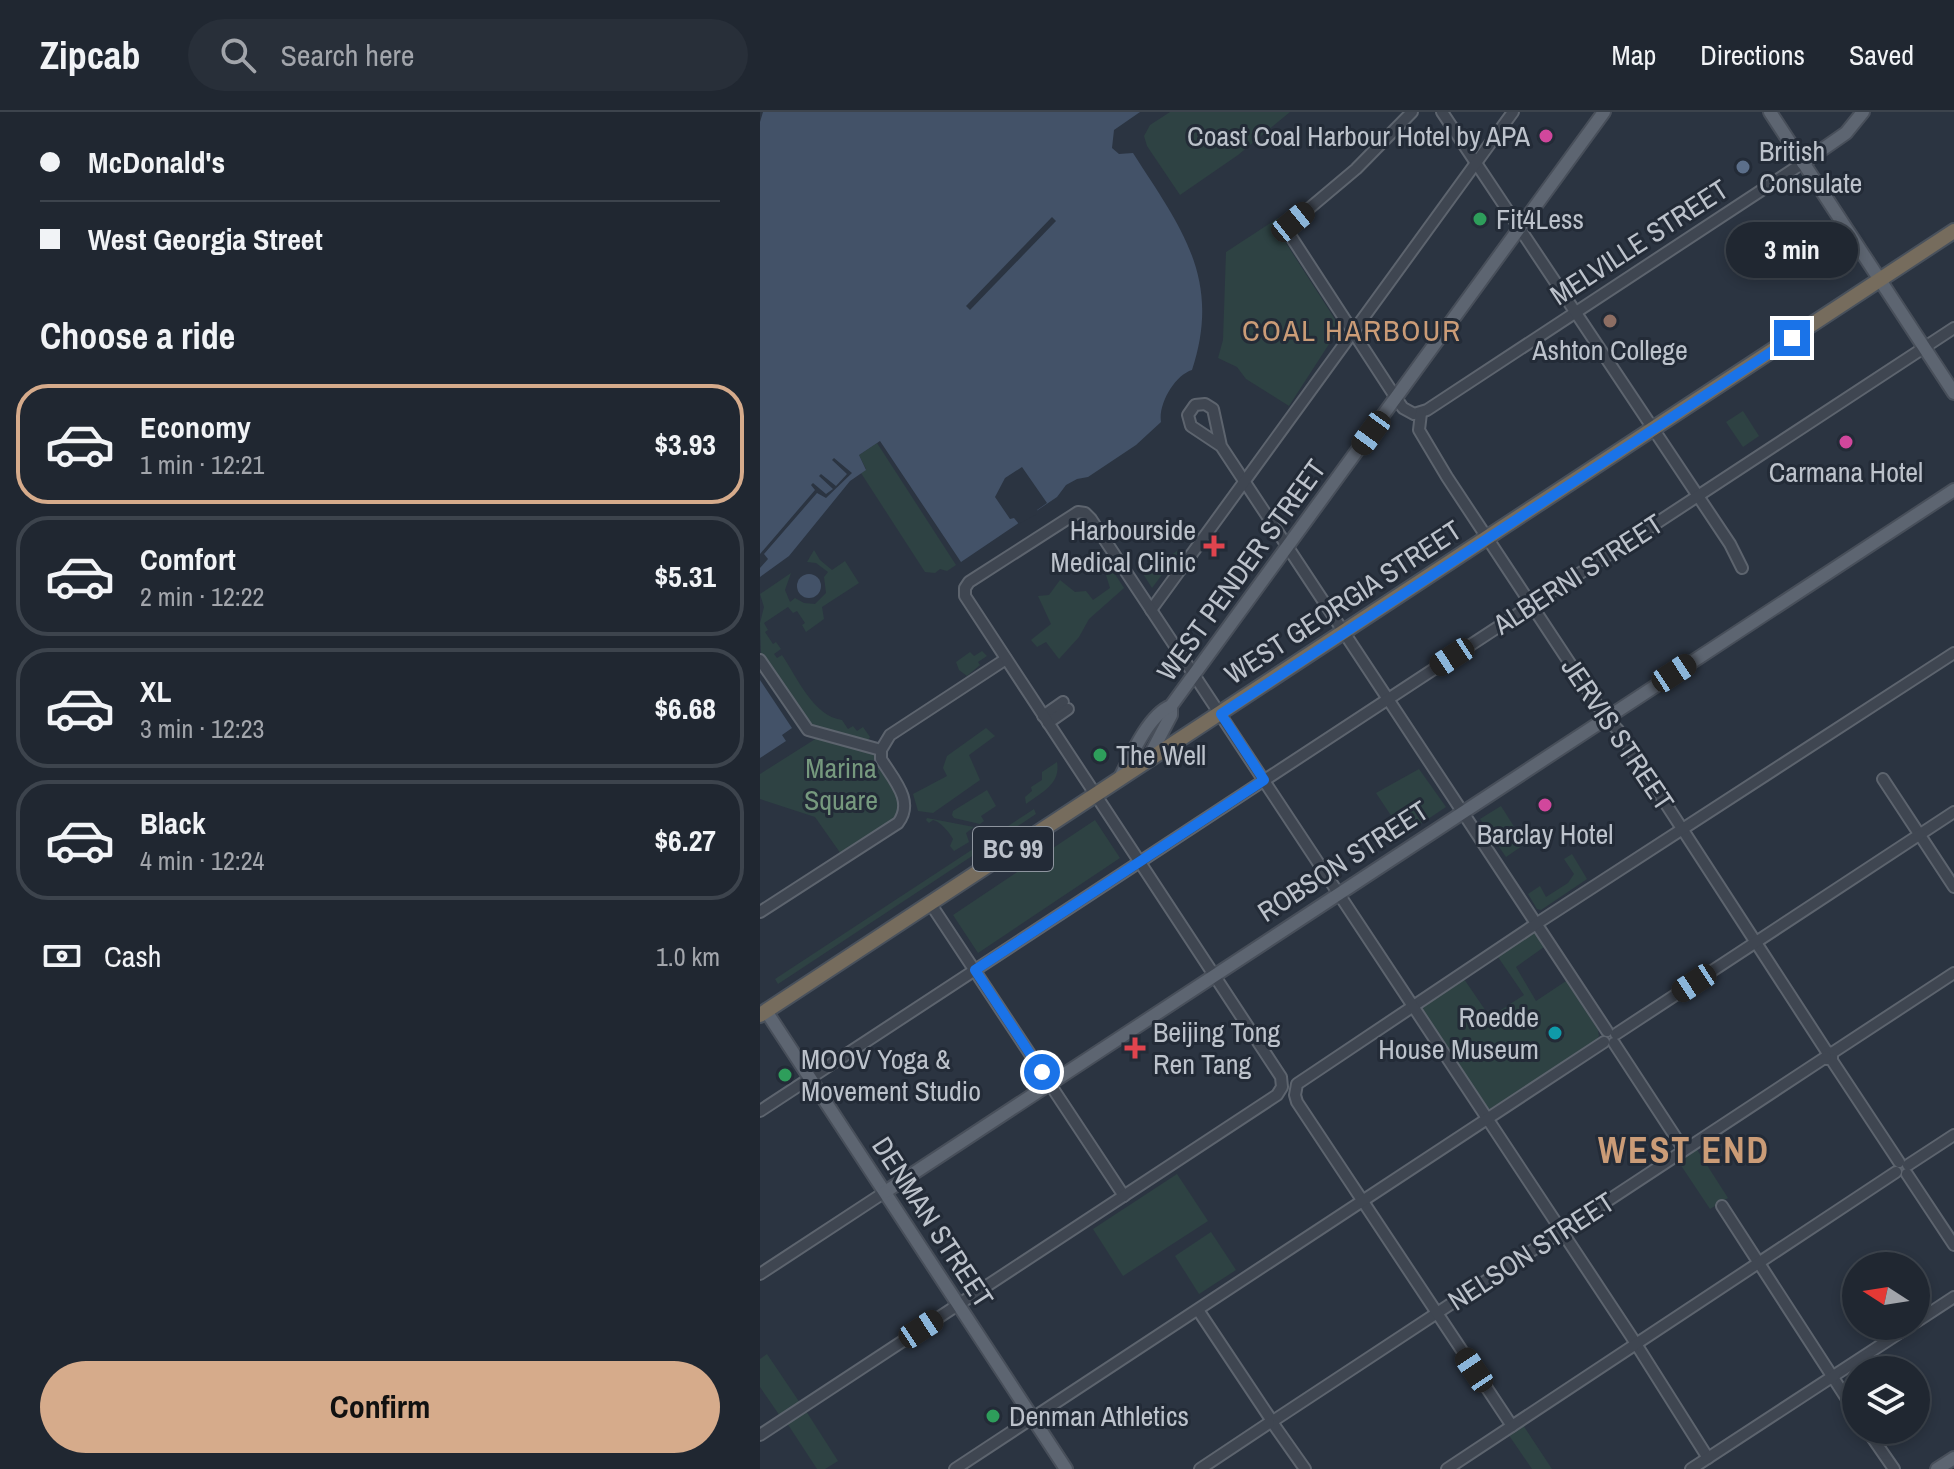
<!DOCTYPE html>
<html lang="en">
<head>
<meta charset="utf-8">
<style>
	:root { --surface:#202731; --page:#282f39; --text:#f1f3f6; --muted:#a2a5ab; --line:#3d444d; --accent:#d6ab8b }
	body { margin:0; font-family:"Archivo Narrow",sans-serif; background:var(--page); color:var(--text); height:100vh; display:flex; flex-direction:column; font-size:30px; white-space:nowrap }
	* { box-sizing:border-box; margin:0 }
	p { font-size:26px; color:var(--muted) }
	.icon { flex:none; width:44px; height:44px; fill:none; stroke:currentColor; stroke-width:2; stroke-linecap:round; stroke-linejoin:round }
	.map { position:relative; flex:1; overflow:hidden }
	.panel { display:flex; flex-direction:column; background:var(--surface); width:760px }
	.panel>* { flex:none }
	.guide { display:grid; align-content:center; height:176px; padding:0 40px; background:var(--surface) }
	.needle { width:52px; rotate:282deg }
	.fabs { position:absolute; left:1082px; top:1140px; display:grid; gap:16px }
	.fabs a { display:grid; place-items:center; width:88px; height:88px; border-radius:50%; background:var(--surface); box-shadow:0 4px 12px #0003,0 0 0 2px var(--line); font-size:40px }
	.end { position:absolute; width:36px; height:36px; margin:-18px; border:10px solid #1a73e8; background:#fff; box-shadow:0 0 0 4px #fff }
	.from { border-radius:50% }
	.bubble { position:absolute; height:56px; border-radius:28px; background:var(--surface); box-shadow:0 4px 12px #0003,0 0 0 2px var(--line); font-size:26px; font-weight:700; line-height:56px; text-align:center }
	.car { position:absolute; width:24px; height:48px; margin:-24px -12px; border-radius:10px; box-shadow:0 0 6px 2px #0007; background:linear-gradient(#222 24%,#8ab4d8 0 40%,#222 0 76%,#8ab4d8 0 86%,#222 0) }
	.guide b { display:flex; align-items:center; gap:28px; height:76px; font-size:30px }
	.guide b+b { border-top:2px solid var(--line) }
	.guide i { width:20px; height:20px; background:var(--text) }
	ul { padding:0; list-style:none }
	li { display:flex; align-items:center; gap:24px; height:120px; margin:0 16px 12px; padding:0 24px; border:4px solid var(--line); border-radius:32px }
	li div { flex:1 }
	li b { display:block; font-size:30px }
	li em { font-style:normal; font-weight:700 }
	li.on { border-color:var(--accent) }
	li>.icon { width:72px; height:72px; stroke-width:1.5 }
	h2 { padding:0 40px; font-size:36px; line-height:96px }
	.pay { display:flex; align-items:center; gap:20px; height:88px; padding:0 40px; font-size:30px }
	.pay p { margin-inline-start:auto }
	.action { display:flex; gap:16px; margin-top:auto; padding:16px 40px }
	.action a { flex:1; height:92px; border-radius:48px; background:var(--accent); color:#111; font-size:32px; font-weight:700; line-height:92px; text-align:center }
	header { display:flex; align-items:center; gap:48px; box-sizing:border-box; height:112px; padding:0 40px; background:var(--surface); border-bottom:2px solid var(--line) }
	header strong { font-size:38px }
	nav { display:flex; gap:44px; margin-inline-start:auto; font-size:28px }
	.search { width:560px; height:72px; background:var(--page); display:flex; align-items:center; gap:20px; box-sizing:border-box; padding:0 28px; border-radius:44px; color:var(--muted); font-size:30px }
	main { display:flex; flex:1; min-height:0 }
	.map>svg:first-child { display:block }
	.green { fill:#2e4243 }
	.water { fill:#435268 }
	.pier { fill:#2b3441 }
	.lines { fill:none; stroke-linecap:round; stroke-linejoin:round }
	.minor-casing { stroke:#5d646e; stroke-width:14 }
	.major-casing { stroke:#484f5a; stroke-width:16 }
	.highway-casing { stroke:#49515c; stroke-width:18 }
	.minor { stroke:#3f4651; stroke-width:10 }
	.major { stroke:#5d6571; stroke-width:12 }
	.highway { stroke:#766c5d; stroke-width:14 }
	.route { stroke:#1a73e8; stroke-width:10 }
	.hotel-dot { fill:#d1479c; stroke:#232b37; stroke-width:3 }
	.service-dot { fill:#5c6f8a; stroke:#232b37; stroke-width:3 }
	.leisure-dot { fill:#2e9e5b; stroke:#232b37; stroke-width:3 }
	.education-dot { fill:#8d6e63; stroke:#232b37; stroke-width:3 }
	.health-dot { fill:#e0444e; stroke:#232b37; stroke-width:3 }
	.culture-dot { fill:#0f9aa8; stroke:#232b37; stroke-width:3 }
	.labels { text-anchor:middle; stroke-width:6; stroke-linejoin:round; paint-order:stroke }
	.shield { fill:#232b37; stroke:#8e959f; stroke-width:2 }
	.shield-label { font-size:26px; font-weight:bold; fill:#bcc2cb }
	.poi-label { font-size:28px; fill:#bcc2cb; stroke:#232b37; text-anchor:start }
	.street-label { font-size:28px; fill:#bcc2cb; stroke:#232b37 }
	.park-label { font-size:28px; fill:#76997e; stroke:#232b37 }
	.neighbourhood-label { font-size:30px; letter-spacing:2px; fill:#cb9c77; stroke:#232b37 }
	.district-label { font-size:36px; font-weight:bold; letter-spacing:2px; fill:#cb9c77; stroke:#232b37 }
</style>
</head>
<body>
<header>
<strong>Zipcab</strong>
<div class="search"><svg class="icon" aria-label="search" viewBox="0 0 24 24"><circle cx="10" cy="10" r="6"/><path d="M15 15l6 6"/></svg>Search here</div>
<nav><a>Map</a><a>Directions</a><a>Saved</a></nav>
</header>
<main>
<section class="panel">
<div class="guide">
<b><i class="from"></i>McDonald's</b>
<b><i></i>West Georgia Street</b>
</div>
<h2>Choose a ride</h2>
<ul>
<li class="on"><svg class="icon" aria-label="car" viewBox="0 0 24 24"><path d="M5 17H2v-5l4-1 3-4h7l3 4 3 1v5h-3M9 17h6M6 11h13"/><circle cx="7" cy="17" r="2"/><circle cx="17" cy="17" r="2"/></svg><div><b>Economy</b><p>1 min · 12:21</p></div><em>$3.93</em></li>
<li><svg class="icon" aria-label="car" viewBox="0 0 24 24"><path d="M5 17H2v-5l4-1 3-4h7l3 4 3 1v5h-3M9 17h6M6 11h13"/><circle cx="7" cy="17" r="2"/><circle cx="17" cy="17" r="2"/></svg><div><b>Comfort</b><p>2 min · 12:22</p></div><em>$5.31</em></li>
<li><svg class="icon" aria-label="car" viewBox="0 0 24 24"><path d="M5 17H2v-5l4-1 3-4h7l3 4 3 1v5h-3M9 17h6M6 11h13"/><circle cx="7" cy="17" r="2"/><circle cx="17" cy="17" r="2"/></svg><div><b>XL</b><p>3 min · 12:23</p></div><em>$6.68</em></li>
<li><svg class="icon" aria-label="car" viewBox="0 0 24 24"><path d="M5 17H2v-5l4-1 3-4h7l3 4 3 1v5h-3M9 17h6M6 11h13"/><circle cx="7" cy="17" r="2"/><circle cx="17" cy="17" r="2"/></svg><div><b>Black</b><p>4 min · 12:24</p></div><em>$6.27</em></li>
</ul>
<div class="pay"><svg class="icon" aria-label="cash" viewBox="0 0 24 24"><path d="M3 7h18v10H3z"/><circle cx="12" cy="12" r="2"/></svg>Cash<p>1.0 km</p></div>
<div class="action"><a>Confirm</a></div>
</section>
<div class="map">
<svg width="1194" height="1357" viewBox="0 0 1194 1357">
	<rect width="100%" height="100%" fill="#2b3441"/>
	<g class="green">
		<polygon points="410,0 530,0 478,43 420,83 387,34 384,24 390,13"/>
		<polygon points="518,106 523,111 521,120 524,128 580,215 529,294 486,267 477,255 458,246 463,228 466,140"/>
		<polygon points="983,299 999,324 983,335 966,310"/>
		<polygon points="117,331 196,453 187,459 180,457 175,461 165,460 101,361 106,357 99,343"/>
		<path d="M54 438 60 448 72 458 85 449 99 471 62 495 64 507 46 520 42 513 45 511 37 499 33 501 28 495 4 511 8 518 5 520 13 532 16 530 21 537 14 542 17 546 22 543C37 565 53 604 82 608L88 617 93 614 97 619 103 615 110 625 106 631 49 614 1 542 0 511 4 495 0 482 31 461 25 478 30 490 35 486 44 491 55 492 66 481 64 465 68 460 56 451 47 450Z"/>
		<polygon points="418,438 419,440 392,476 380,457 383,455 392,458"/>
		<polygon points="351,456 364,476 329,507 319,525 299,547 286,530 277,535 271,528 291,512 278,484 289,483 300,468 315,480 326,479 333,488 350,476 345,460"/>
		<polygon points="222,539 227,544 218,550 220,553 207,564 199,558 196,550 210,540 214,544"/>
		<polygon points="226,616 235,624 209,643 220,668 173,701 158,699 153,682 187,664 183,656 187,644"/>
		<path d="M60 624 113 638C114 663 154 686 131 709L81 742 55 705 0 687V662Z"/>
		<path d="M297 650C301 672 282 680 266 692L265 685 272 679 271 675 282 668V660Z"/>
		<polygon points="659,657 686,695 644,723 616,681"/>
		<polygon points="227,678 236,694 221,704 224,709 220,712 194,706 192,703 193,699"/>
		<polygon points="741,694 765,732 746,745 720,707"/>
		<polygon points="274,697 276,702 18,872 15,867"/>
		<path d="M167 706 214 715 206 721 209 730 194 739 190 734 193 727C189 720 181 710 173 708L169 711 166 708Z"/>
		<polygon points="335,708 360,746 218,841 193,803"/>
		<polygon points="812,742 827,767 781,798 777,797 768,782 780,774 786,785 808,771 814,762 804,747"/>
		<path d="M775 820 781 825 784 835 756 855 776 889 806 869 838 918 839 924 834 931 733 998H729L662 899 661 894 704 867 730 905 764 883 738 845C749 838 765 823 775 820Z"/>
		<polygon points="936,1036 968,1086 950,1097 918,1049"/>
		<polygon points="417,1062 448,1109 363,1164 333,1117"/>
		<polygon points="451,1120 476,1158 439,1182 415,1144"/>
		<polygon points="7,1242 40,1291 20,1304 0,1275 0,1247"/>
		<polygon points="46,1299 78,1349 65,1357 57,1357 27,1311"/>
		<polygon points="763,1313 792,1357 772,1357 748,1322"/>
	</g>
	<g class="water">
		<path d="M3 0H380L354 18 352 36 359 42 373 41C421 116 462 166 432 258 415 263 398 292 401 310L376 333 328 365 317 367 306 373 297 385 201 450 120 329 99 343 106 358 90 369 29 444 0 465V10Z"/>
		<circle cx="49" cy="474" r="12"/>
		<polygon points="0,568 32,616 22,623 26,629 0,646"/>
	</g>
	<g class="pier">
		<polygon points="292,105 296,109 210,198 206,194"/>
		<polygon points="74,346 92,361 66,386 57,381 4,442 8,447 0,456 0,442 55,378 51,373 53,371 66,382 73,377 59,364 61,362 76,374 87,362 72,348"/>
		<polygon points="262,355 287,391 277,398 277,402 259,412 254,406 250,407 235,385 245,366"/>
	</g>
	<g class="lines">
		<defs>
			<g id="minor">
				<polyline points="652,0 596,57 533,110 528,120 636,286 643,296 654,302 667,298 1043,51"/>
				<polyline points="682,0 970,432 982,456"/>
				<polyline points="661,301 659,318 687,365 846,606 858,618 1067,940"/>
				<polyline points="461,334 431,314 428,303 435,293 445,292 453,297 461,334 847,919"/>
				<polyline points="391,498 753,0"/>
				<polyline points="0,548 48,618 121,638"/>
				<polyline points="283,604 303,590"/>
				<polyline points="288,611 308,597"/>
				<polyline points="1123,667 1194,775"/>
				<polyline points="170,791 364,1084"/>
				<path d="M0 800 138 711C155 689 133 667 121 647V638L130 623 246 547"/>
				<polyline points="856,922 1194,700"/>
				<polyline points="854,931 924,1038"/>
				<polyline points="1072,941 1072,946 1067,947 1067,940 1072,941 1194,861"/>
				<polyline points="1071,947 1139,1050"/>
				<polyline points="0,999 1194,216"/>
				<polyline points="1148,1053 1194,1023"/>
				<polyline points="1147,1062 1194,1133"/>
				<polyline points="962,1094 1096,1301"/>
				<polyline points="0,1162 125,1080"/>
				<polyline points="438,1198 510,1306"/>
				<polyline points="1156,1210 1194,1185"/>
				<polyline points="516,1307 1066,945"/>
				<polyline points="514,1313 545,1357"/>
				<polyline points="752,1314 537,990 535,983 537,972 776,812 1194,541"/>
				<polyline points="1107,1318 1134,1357"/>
				<polyline points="0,1323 517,983 522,975 521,965 205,484 205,476 209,470 318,400 325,401 331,407 871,1224 948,1346"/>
				<polyline points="195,1357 844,930"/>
				<polyline points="440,1357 509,1311"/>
				<polyline points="687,1357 1136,1060"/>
				<polyline points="931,1357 1150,1214"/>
			</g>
			<g id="major">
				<polyline points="1010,0 1194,281"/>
				<polyline points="1043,51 1086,21 1103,0"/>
				<polyline points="387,649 411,603 411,594"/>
				<path d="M359 668C370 646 388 603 411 594L844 0"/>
				<polyline points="6,899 306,1357"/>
				<polyline points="125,1080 1194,378"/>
				<polyline points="1177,1357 1194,1346"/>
			</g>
			<polyline id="highway" points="0,903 1194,119"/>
		</defs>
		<use href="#minor" class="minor-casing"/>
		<use href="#major" class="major-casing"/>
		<use href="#highway" class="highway-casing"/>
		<use href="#minor" class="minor"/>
		<use href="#major" class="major"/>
		<use href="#highway" class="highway"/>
	</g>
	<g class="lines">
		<polyline class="route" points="282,960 215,858 504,668 461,602 1032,226"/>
	</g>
	<g class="hotel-dot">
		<circle cx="786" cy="24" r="8"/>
		<circle cx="1086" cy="330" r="8"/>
		<circle cx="785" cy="693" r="8"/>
	</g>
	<circle class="service-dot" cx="983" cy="55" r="8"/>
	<g class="leisure-dot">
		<circle cx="720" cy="107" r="8"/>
		<circle cx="340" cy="643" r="8"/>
		<circle cx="25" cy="963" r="8"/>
		<circle cx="233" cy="1304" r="8"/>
	</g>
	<circle class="education-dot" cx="850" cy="209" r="8"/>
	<g class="health-dot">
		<path d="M450 422h8v8h8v8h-8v8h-8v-8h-8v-8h8z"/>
		<path d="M371 924h8v8h8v8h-8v8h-8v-8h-8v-8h8z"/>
	</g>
	<circle class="culture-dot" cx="795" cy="921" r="8"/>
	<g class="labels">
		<rect class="shield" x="213" y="715" width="80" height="44" rx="6"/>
		<g class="shield-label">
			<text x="253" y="746">BC 99</text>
		</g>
		<g class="poi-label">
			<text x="770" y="34" text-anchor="end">Coast Coal Harbour Hotel by APA</text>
			<text x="999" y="49">British<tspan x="999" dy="32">Consulate</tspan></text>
			<text x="736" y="117">Fit4Less</text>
			<text x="850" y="248" text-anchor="middle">Ashton College</text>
			<text x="1086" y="370" text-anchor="middle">Carmana Hotel</text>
			<text x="436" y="428" text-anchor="end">Harbourside<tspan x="436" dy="32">Medical Clinic</tspan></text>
			<text x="356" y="653">The Well</text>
			<text x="785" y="732" text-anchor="middle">Barclay Hotel</text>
			<text x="779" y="915" text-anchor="end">Roedde<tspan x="779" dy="32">House Museum</tspan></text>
			<text x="393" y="930">Beijing Tong<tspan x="393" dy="32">Ren Tang</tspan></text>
			<text x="41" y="957">MOOV Yoga &amp;<tspan x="41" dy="32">Movement Studio</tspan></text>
			<text x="249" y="1314">Denman Athletics</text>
		</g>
		<g class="street-label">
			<text transform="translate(879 130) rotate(-33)" y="10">MELVILLE STREET</text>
			<text transform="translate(481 458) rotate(-54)" y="10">WEST PENDER STREET</text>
			<text transform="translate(818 462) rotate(-33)" y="10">ALBERNI STREET</text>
			<text transform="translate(583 490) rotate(-33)" y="10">WEST GEORGIA STREET</text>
			<text transform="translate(858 622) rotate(56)" y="10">JERVIS STREET</text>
			<text transform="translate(583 749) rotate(-33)" y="10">ROBSON STREET</text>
			<text transform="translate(173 1110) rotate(57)" y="10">DENMAN STREET</text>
			<text transform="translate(771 1139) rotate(-33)" y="10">NELSON STREET</text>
		</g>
		<g class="park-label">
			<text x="81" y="666">Marina<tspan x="81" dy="32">Square</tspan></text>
		</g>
		<g class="neighbourhood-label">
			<text x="592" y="229">COAL HARBOUR</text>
		</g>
		<g class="district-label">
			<text x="924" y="1051">WEST END</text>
		</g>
	</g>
</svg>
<div class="fabs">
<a><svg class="needle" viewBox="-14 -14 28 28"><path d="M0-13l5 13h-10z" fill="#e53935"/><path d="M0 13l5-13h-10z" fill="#a2a5ab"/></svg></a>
<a><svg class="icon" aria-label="layers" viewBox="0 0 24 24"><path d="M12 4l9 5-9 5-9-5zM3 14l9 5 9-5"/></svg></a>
</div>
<i class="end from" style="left:282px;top:960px"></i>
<i class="end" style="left:1032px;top:226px"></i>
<div class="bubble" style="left:966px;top:110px;width:132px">3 min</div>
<i class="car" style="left:533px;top:110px;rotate:51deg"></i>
<i class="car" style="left:611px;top:321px;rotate:216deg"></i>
<i class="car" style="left:692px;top:545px;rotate:237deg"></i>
<i class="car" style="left:914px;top:561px;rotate:57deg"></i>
<i class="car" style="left:934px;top:871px;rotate:237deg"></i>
<i class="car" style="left:161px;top:1217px;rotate:57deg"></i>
<i class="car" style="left:714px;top:1258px;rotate:326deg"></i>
</div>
</main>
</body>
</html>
